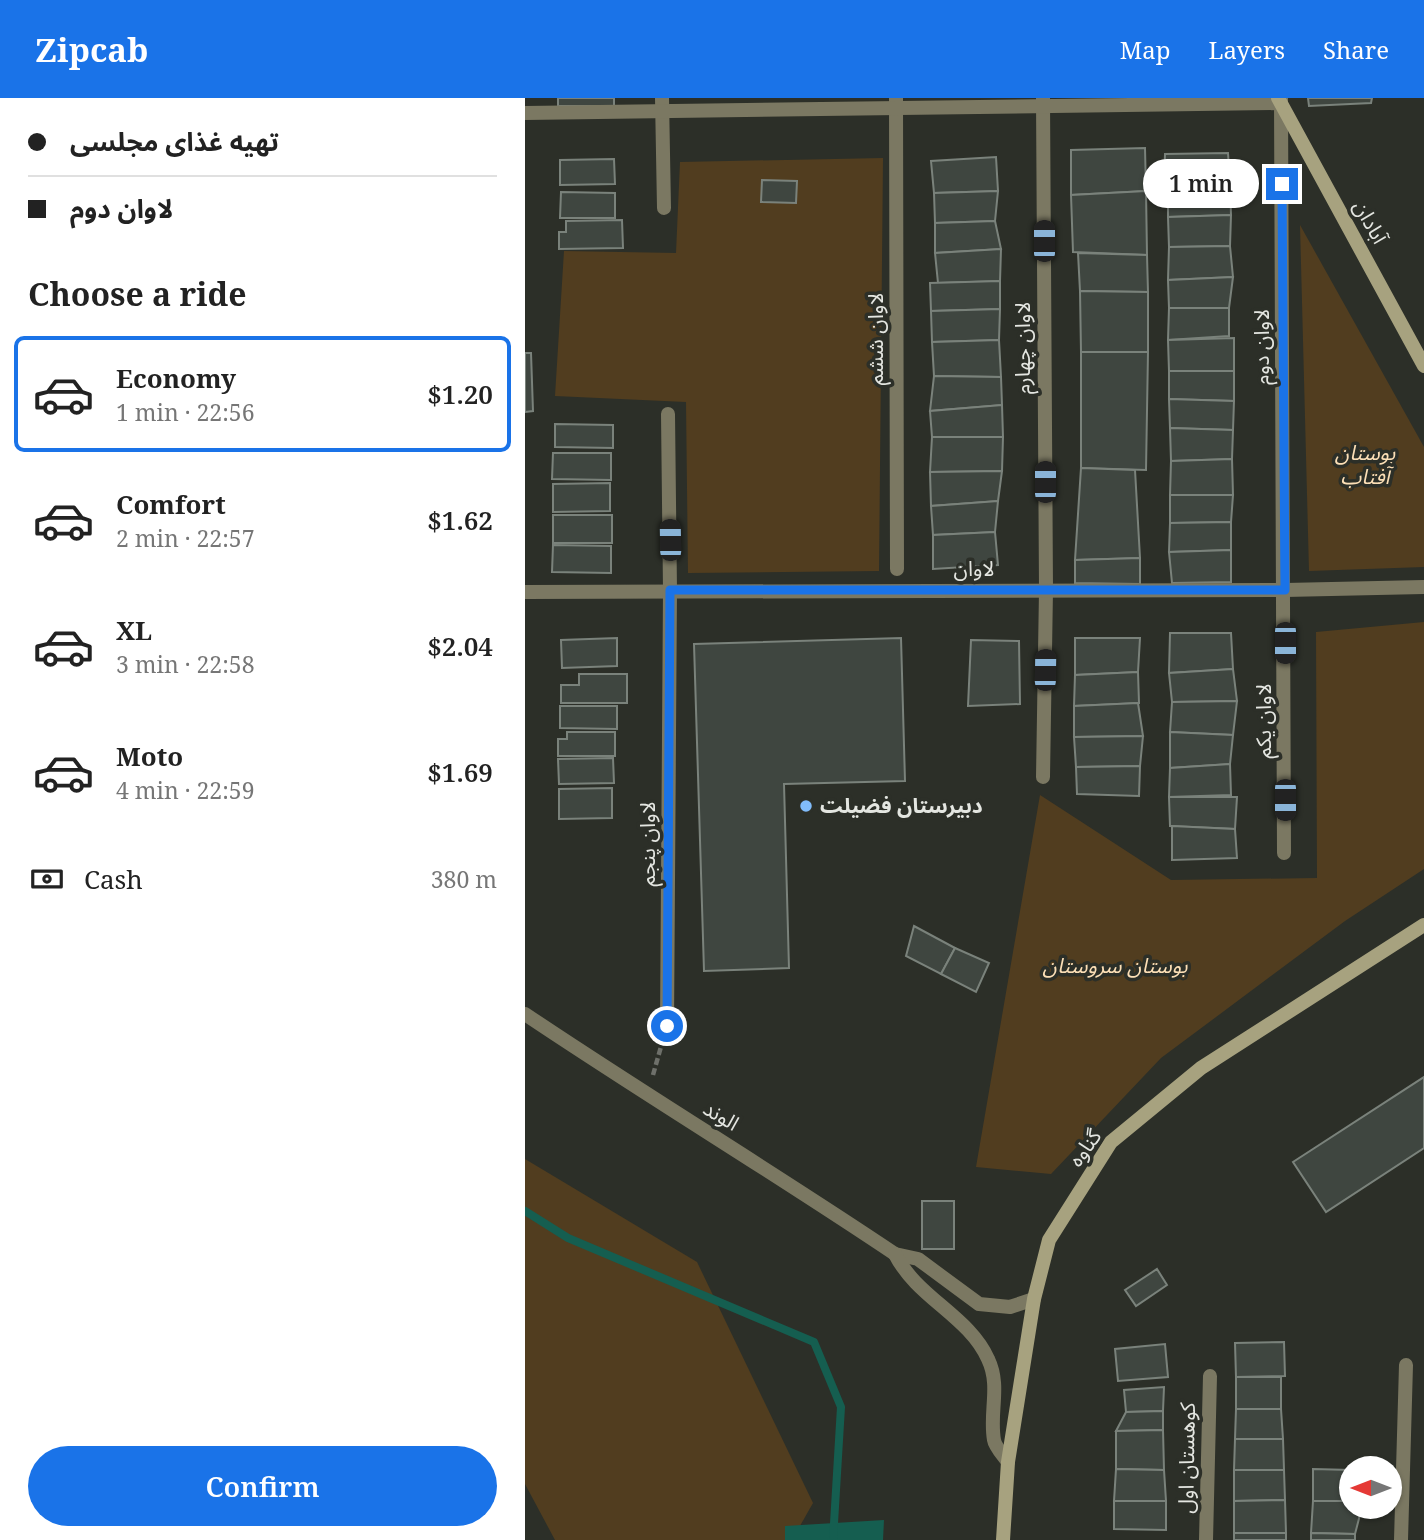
<!DOCTYPE html>
<html lang="en">
<head>
<meta charset="utf-8">
<style>
	:root { --surface:#fff; --page:#f2f2f2; --text:#222; --muted:#767676; --line:#e0e0e0; --accent:#1a73e8 }
	body { margin:0; font-family:"Noto Serif","Noto Sans Arabic",serif; background:var(--page); color:var(--text); height:100vh; display:flex; flex-direction:column; font-size:26px; white-space:nowrap }
	* { box-sizing:border-box; margin:0 }
	p { font-size:23px; color:var(--muted) }
	.icon { flex:none; width:38px; height:38px; fill:none; stroke:currentColor; stroke-width:2; stroke-linecap:round; stroke-linejoin:round }
	.map { position:relative; flex:1; overflow:hidden }
	.details { display:flex; flex-direction:column; background:var(--surface); width:525px }
	.details>* { flex:none }
	.banner { display:grid; align-content:center; height:154px; padding:0 28px; background:var(--surface) }
	.needle { width:46px; rotate:270deg }
	.buttons { position:absolute; left:814px; top:1358px; display:grid; gap:14px }
	.buttons a { display:grid; place-items:center; width:63px; height:63px; border-radius:50%; background:var(--surface); box-shadow:0 2px 5px #0004; font-size:35px }
	.end { position:absolute; width:32px; height:32px; margin:-16px; border:9px solid #1a73e8; background:#fff; box-shadow:0 0 0 4px #fff }
	.from { border-radius:50% }
	.bubble { position:absolute; height:49px; border-radius:24px; background:var(--surface); box-shadow:0 2px 5px #0004; font-size:23px; font-weight:600; line-height:49px; text-align:center }
	.car { position:absolute; width:21px; height:42px; margin:-21px -10px; border-radius:9px; box-shadow:0 0 5px 2px #0007; background:linear-gradient(#222 24%,#8ab4d8 0 40%,#222 0 76%,#8ab4d8 0 86%,#222 0) }
	.banner b { display:flex; align-items:center; gap:24px; height:66px; font-size:26px }
	.banner b+b { border-top:2px solid var(--line) }
	.banner i { width:18px; height:18px; background:var(--text) }
	ul { padding:0; list-style:none }
	li { display:flex; align-items:center; gap:21px; height:116px; margin:0 14px 10px; padding:0 14px; border:4px solid transparent; border-radius:10px }
	li div { flex:1 }
	li b { display:block; font-size:26px }
	li em { font-style:normal; font-weight:600 }
	li.current { border-color:var(--accent) }
	li>.icon { width:63px; height:63px; stroke-width:1.5 }
	h2 { padding:0 28px; font-size:32px; line-height:84px }
	.pay { display:flex; align-items:center; gap:18px; height:77px; padding:0 28px; font-size:26px }
	.pay p { margin-inline-start:auto }
	.action { display:flex; gap:14px; margin-top:auto; padding:14px 28px }
	.action a { flex:1; height:80px; border-radius:42px; background:var(--accent); color:#fff; font-size:28px; font-weight:600; line-height:80px; text-align:center }
	header { display:flex; align-items:center; gap:42px; box-sizing:border-box; height:98px; padding:0 35px; background:var(--accent); color:#fff }
	header strong { font-size:33px }
	nav { display:flex; gap:38px; margin-inline-start:auto; font-size:24px }
	main { display:flex; flex:1; min-height:0 }
	.map>svg:first-child { display:block }
	.green { fill:#513d1f }
	.water { fill:#155e50 }
	.lines { fill:none; stroke-linecap:round; stroke-linejoin:round }
	.stream { stroke:#155e50; stroke-width:8 }
	.building { fill:#3f4640; stroke:#7a827b; stroke-width:2 }
	.path { stroke:#6e706a; stroke-width:4.5; stroke-dasharray:7 3.5; stroke-linecap:butt }
	.street { stroke:#7b7862; stroke-width:14 }
	.secondary { stroke:#a7a27f; stroke-width:14 }
	.route { stroke:#1a73e8; stroke-width:9 }
	.poi-dot { fill:#81bcfa; stroke:#2c2f28; stroke-width:2.5 }
	.labels { text-anchor:middle; stroke-width:7; stroke-linejoin:round; paint-order:stroke }
	.street-label { font-size:21px; fill:#e4e6e1; stroke:#2c2f28 }
	.park-label { font-size:21px; font-style:italic; fill:#fcdfb6; stroke:#2c2f28 }
	.poi-label { font-size:21px; font-weight:bold; fill:#e4e6e1; stroke:#2c2f28; text-anchor:start }
</style>
</head>
<body>
<header>
<strong>Zipcab</strong>
<nav><a>Map</a><a>Layers</a><a>Share</a></nav>
</header>
<main>
<section class="details">
<div class="banner">
<b><i class="from"></i>تهیه غذای مجلسی</b>
<b><i></i>لاوان دوم</b>
</div>
<h2>Choose a ride</h2>
<ul>
<li class="current"><svg class="icon" aria-label="car" viewBox="0 0 24 24"><path d="M5 17H2v-5l4-1 3-4h7l3 4 3 1v5h-3M9 17h6M6 11h13"/><circle cx="7" cy="17" r="2"/><circle cx="17" cy="17" r="2"/></svg><div><b>Economy</b><p>1 min · 22:56</p></div><em>$1.20</em></li>
<li><svg class="icon" aria-label="car" viewBox="0 0 24 24"><path d="M5 17H2v-5l4-1 3-4h7l3 4 3 1v5h-3M9 17h6M6 11h13"/><circle cx="7" cy="17" r="2"/><circle cx="17" cy="17" r="2"/></svg><div><b>Comfort</b><p>2 min · 22:57</p></div><em>$1.62</em></li>
<li><svg class="icon" aria-label="car" viewBox="0 0 24 24"><path d="M5 17H2v-5l4-1 3-4h7l3 4 3 1v5h-3M9 17h6M6 11h13"/><circle cx="7" cy="17" r="2"/><circle cx="17" cy="17" r="2"/></svg><div><b>XL</b><p>3 min · 22:58</p></div><em>$2.04</em></li>
<li><svg class="icon" aria-label="car" viewBox="0 0 24 24"><path d="M5 17H2v-5l4-1 3-4h7l3 4 3 1v5h-3M9 17h6M6 11h13"/><circle cx="7" cy="17" r="2"/><circle cx="17" cy="17" r="2"/></svg><div><b>Moto</b><p>4 min · 22:59</p></div><em>$1.69</em></li>
</ul>
<div class="pay"><svg class="icon" aria-label="cash" viewBox="0 0 24 24"><path d="M3 7h18v10H3z"/><circle cx="12" cy="12" r="2"/></svg>Cash<p>380 m</p></div>
<div class="action"><a>Confirm</a></div>
</section>
<div class="map">
<svg width="899" height="1442" viewBox="0 0 899 1442">
	<rect width="100%" height="100%" fill="#2c2f28"/>
	<g class="green">
		<polygon points="358,60 354,473 163,475 161,304 30,298 39,153 151,155 155,64"/>
		<polygon points="775,127 899,349 899,469 784,473"/>
		<polygon points="899,524 899,771 820,823 636,960 526,1076 451,1069 515,697 646,782 792,780 791,534"/>
		<polygon points="0,1061 172,1164 288,1405 267,1442 30,1442 0,1386"/>
	</g>
	<polygon class="water" points="359,1422 358,1442 260,1442 260,1428"/>
	<g class="lines">
		<polyline class="stream" points="0,1113 43,1140 289,1244 316,1309 308,1442"/>
	</g>
	<g class="building">
		<rect x="33" y="0" width="56" height="8"/>
		<polygon points="783,0 847,0 846,5 784,8"/>
		<polygon points="620,50 621,93 546,97 546,52"/>
		<polygon points="703,55 705,86 639,87 640,56"/>
		<polygon points="471,59 473,93 409,95 406,63"/>
		<polygon points="89,61 90,86 35,87 35,62"/>
		<polygon points="237,82 272,83 271,105 236,104"/>
		<polygon points="705,86 706,117 643,119 643,87"/>
		<polygon points="473,93 470,123 410,125 409,95"/>
		<polygon points="621,93 622,157 548,154 546,97"/>
		<polygon points="36,94 90,95 90,120 35,120"/>
		<polygon points="706,117 705,148 644,149 643,119"/>
		<polygon points="97,122 98,150 34,151 34,134 41,134 41,123"/>
		<polygon points="470,123 476,151 410,155 410,125"/>
		<polygon points="705,148 708,179 643,182 644,149"/>
		<polygon points="476,151 475,183 413,185 410,155"/>
		<polygon points="553,155 622,157 623,194 555,193"/>
		<polygon points="708,179 704,210 644,210 643,182"/>
		<polygon points="475,183 475,211 406,213 405,185"/>
		<polygon points="555,193 623,194 623,254 556,254"/>
		<polygon points="644,210 704,210 704,238 643,242"/>
		<polygon points="475,211 474,242 407,244 406,213"/>
		<polygon points="709,240 709,273 644,273 643,242"/>
		<polygon points="474,242 476,279 409,278 407,244"/>
		<polygon points="556,254 623,254 621,372 556,370"/>
		<polygon points="0,255 6,255 8,313 0,314"/>
		<polygon points="644,273 709,273 709,303 644,301"/>
		<polygon points="409,278 476,279 477,307 405,313"/>
		<polygon points="644,301 709,303 708,332 645,330"/>
		<polygon points="477,307 478,339 407,339 405,313"/>
		<polygon points="30,326 88,327 88,350 30,349"/>
		<polygon points="645,330 708,332 707,361 646,363"/>
		<polygon points="407,339 478,339 477,373 405,374"/>
		<polygon points="28,355 86,355 86,382 27,381"/>
		<polygon points="707,361 708,397 645,397 646,363"/>
		<polygon points="556,370 610,372 615,460 550,462"/>
		<polygon points="477,373 473,403 406,408 405,374"/>
		<polygon points="85,385 85,413 28,414 28,386"/>
		<polygon points="645,397 708,397 706,424 645,425"/>
		<polygon points="473,403 470,434 408,437 406,408"/>
		<rect x="28" y="417" width="59" height="28"/>
		<polygon points="706,424 706,452 644,454 645,425"/>
		<polygon points="470,434 473,467 408,471 408,437"/>
		<polygon points="28,447 86,448 86,475 27,474"/>
		<polygon points="706,452 706,484 647,485 644,454"/>
		<polygon points="615,460 615,486 550,485 550,462"/>
		<polygon points="645,535 706,535 708,571 644,575"/>
		<polygon points="92,540 92,568 37,570 36,542"/>
		<polygon points="376,540 380,683 259,686 264,870 179,873 169,546"/>
		<polygon points="550,540 615,540 613,574 550,577"/>
		<polygon points="446,542 494,543 495,606 443,608"/>
		<polygon points="708,571 712,603 647,604 644,575"/>
		<polygon points="613,574 614,605 549,608 550,577"/>
		<polygon points="54,576 102,576 102,605 36,605 36,587 54,587"/>
		<polygon points="712,603 708,637 645,634 647,604"/>
		<polygon points="613,605 618,638 549,639 549,608"/>
		<polygon points="35,608 92,608 92,631 35,630"/>
		<polygon points="42,634 90,634 90,658 33,658 33,641 42,641"/>
		<polygon points="645,634 708,637 705,666 645,670"/>
		<polygon points="618,638 615,668 551,669 549,639"/>
		<polygon points="88,660 89,685 34,686 33,661"/>
		<polygon points="705,666 706,697 644,699 645,670"/>
		<polygon points="615,668 614,698 552,696 551,669"/>
		<polygon points="87,690 87,720 34,721 34,691"/>
		<polygon points="644,699 712,699 710,731 645,728"/>
		<polygon points="647,728 710,731 712,760 647,762"/>
		<polygon points="389,828 430,850 416,876 381,858"/>
		<polygon points="430,850 464,865 451,894 416,876"/>
		<polygon points="899,979 899,1050 801,1114 768,1064"/>
		<rect x="397" y="1103" width="32" height="48"/>
		<polygon points="632,1171 642,1187 611,1208 600,1192"/>
		<polygon points="759,1244 760,1278 711,1279 710,1245"/>
		<polygon points="640,1246 643,1279 593,1283 590,1251"/>
		<rect x="711" y="1279" width="45" height="32"/>
		<polygon points="639,1289 638,1313 601,1314 599,1292"/>
		<polygon points="711,1311 756,1311 758,1341 710,1341"/>
		<polygon points="638,1313 638,1332 591,1333 601,1314"/>
		<polygon points="638,1332 639,1372 591,1371 591,1333"/>
		<polygon points="710,1341 758,1341 759,1372 709,1372"/>
		<polygon points="591,1371 639,1372 641,1403 589,1403"/>
		<polygon points="788,1371 826,1372 826,1403 788,1403"/>
		<polygon points="709,1372 759,1372 760,1402 709,1403"/>
		<polygon points="760,1402 761,1435 709,1435 709,1403"/>
		<polygon points="589,1403 641,1403 641,1432 589,1431"/>
		<polygon points="788,1403 826,1403 826,1409 837,1409 830,1436 786,1435"/>
		<rect x="709" y="1435" width="52" height="7"/>
		<polygon points="786,1435 830,1436 830,1442 786,1442"/>
	</g>
	<g class="lines">
		<polyline class="path" points="128,977 137,945"/>
		<g class="street">
			<polyline points="137,0 139,110"/>
			<polyline points="371,0 372,471"/>
			<polyline points="518,1 521,492 518,679"/>
			<polyline points="756,1 759,755"/>
			<polyline points="0,15 756,5"/>
			<polyline points="0,494 760,492 899,489"/>
			<path d="M0 916C122 998 248 1074 370 1156L393 1161 454 1206 485 1209 509 1201"/>
			<polyline points="142,928 145,492 143,316"/>
			<path d="M370 1156C392 1200 444 1218 463 1261 476 1288 464 1314 469 1342 470 1349 479 1358 483 1364"/>
			<polyline points="681,1442 685,1278"/>
			<polyline points="876,1442 881,1267"/>
		</g>
		<g class="secondary">
			<polyline points="753,0 899,268"/>
			<polyline points="478,1442 483,1364 509,1201 524,1142 586,1044 676,970 899,827"/>
		</g>
	</g>
	<g class="lines">
		<polyline class="route" points="142,928 145,492 760,492 757,86"/>
	</g>
	<circle class="poi-dot" cx="281" cy="708" r="7"/>
	<g class="labels">
		<g class="street-label">
			<text transform="translate(845 124) rotate(61)" y="7">آبادان</text>
			<text transform="translate(351 241) rotate(-90)" y="7">لاوان ششم</text>
			<text transform="translate(737 249) rotate(-90)" y="7">لاوان دوم</text>
			<text transform="translate(498 250) rotate(-90)" y="7">لاوان چهارم</text>
			<text x="449" y="478">لاوان</text>
			<text transform="translate(739 623) rotate(-90)" y="7">لاوان یکم</text>
			<text transform="translate(123 746) rotate(-90)" y="7">لاوان پنجم</text>
			<text transform="translate(196 1018) rotate(31)" y="7">الوند</text>
			<text transform="translate(560 1050) rotate(-54)" y="7">گناوه</text>
			<text transform="translate(662 1360) rotate(-89)" y="7">کوهستان اول</text>
		</g>
		<g class="park-label">
			<text x="840" y="362">بوستان<tspan x="840" dy="24">آفتاب</tspan></text>
			<text x="590" y="875">بوستان سروستان</text>
		</g>
		<g class="poi-label">
			<text x="295" y="715">دبیرستان فضیلت</text>
		</g>
	</g>
</svg>
<div class="buttons">
<a><svg class="needle" viewBox="-14 -14 28 28"><path d="M0-13l5 13h-10z" fill="#e53935"/><path d="M0 13l5-13h-10z" fill="#767676"/></svg></a>
</div>
<i class="end from" style="left:142px;top:928px"></i>
<i class="end" style="left:757px;top:86px"></i>
<div class="bubble" style="left:618px;top:61px;width:116px">1 min</div>
<i class="car" style="left:519px;top:143px;rotate:0deg"></i>
<i class="car" style="left:520px;top:384px;rotate:0deg"></i>
<i class="car" style="left:145px;top:442px;rotate:359deg"></i>
<i class="car" style="left:760px;top:545px;rotate:180deg"></i>
<i class="car" style="left:520px;top:572px;rotate:1deg"></i>
<i class="car" style="left:760px;top:702px;rotate:180deg"></i>
</div>
</main>
</body>
</html>
